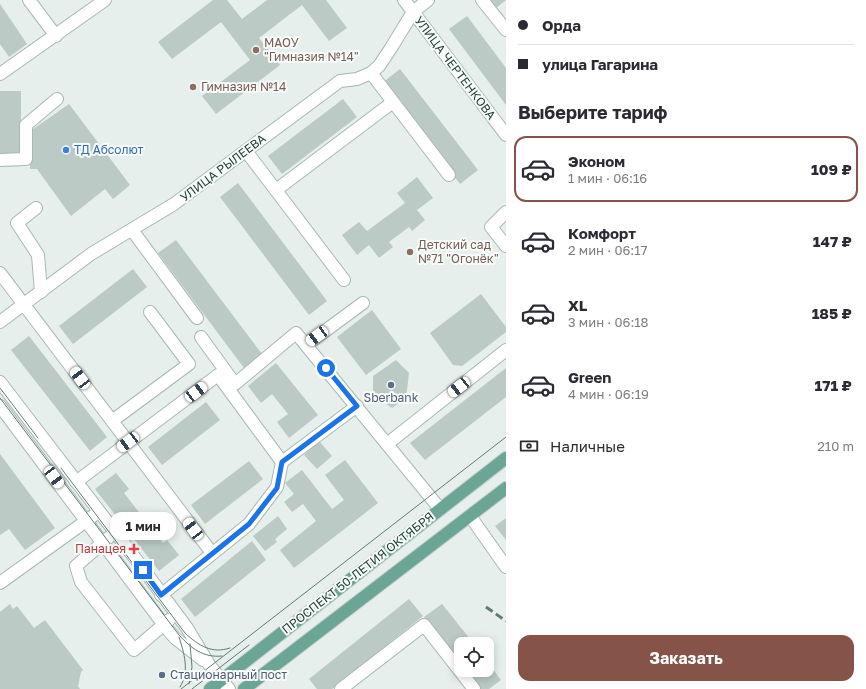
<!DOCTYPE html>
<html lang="ru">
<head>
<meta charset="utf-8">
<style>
	:root { --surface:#fff; --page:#f7f7f7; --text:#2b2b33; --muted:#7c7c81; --line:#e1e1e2; --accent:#855347 }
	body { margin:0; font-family:"Golos Text",sans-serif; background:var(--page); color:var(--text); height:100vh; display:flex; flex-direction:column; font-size:15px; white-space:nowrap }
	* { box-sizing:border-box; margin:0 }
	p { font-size:13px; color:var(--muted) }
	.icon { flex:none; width:22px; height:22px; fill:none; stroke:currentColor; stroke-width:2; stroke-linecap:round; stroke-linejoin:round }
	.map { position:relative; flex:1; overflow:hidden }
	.drawer { display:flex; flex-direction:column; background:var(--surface); width:360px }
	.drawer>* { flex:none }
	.banner { display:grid; align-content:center; height:88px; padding:0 12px; background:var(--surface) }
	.controls { position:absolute; left:454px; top:637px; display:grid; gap:8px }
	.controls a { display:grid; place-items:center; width:40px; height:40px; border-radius:8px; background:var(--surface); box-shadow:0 2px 10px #0003; font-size:20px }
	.end { position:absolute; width:18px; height:18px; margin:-9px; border:5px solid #1a73e8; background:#fff; box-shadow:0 0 0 2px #fff }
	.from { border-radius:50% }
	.bubble { position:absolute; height:28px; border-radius:12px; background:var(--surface); box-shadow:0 2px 10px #0003; font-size:13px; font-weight:700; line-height:28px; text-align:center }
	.car { position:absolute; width:12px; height:24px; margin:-12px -6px; border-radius:5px; box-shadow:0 0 3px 1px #0007; background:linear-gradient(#fff 24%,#345 0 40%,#fff 0 76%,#345 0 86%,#fff 0) }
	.banner b { display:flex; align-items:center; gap:14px; height:38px; font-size:15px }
	.banner b+b { border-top:1px solid var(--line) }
	.banner i { width:10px; height:10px; background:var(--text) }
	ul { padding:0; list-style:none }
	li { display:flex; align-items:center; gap:12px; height:66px; margin:0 8px 6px; padding:0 4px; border:2px solid transparent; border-radius:12px }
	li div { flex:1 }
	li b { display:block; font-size:15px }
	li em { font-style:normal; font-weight:700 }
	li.on { border-color:var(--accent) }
	li>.icon { width:36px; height:36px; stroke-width:1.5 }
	h2 { padding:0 12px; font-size:18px; line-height:48px }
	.pay { display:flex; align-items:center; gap:10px; height:44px; padding:0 12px; font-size:15px }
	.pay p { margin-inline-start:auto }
	.cta { display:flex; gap:8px; margin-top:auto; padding:8px 12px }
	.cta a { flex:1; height:46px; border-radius:12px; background:var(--accent); color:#fff; font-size:16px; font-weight:700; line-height:46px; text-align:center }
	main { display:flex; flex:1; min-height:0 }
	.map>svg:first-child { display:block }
	.building { fill:#bbcac4 }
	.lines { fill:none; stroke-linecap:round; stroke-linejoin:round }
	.minor-casing { stroke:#a8b8b2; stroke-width:14 }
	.major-casing { stroke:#c2cac8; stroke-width:14 }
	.minor { stroke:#fff; stroke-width:12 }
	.major { stroke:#6aa596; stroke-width:12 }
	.tram { stroke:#5f7d75; stroke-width:1 }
	.rail { stroke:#5f7d75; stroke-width:3; stroke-dasharray:8 4; stroke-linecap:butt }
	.route { stroke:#1a73e8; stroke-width:5 }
	.education-dot { fill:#8d6e63; stroke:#f7fbf9; stroke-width:1.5 }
	.shop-dot { fill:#3f7fe0; stroke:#f7fbf9; stroke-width:1.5 }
	.service-dot { fill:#5c6f8a; stroke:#f7fbf9; stroke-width:1.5 }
	.health-dot { fill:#e0444e; stroke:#f7fbf9; stroke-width:1.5 }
	.labels { text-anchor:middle; stroke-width:4; stroke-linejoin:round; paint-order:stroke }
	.education-label { font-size:12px; fill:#785e54; stroke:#f7fbf9; text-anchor:start }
	.street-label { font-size:12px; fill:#24423a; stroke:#f7fbf9 }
	.shop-label { font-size:12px; fill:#366cbe; stroke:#f7fbf9; text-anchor:start }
	.service-label { font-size:12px; fill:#4e5e75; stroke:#f7fbf9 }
	.health-label { font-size:12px; fill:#be3a42; stroke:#f7fbf9; text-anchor:end }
</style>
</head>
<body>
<main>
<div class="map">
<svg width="506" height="689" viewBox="0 0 506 689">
	<rect width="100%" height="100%" fill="#e6efeb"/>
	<g class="building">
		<polygon points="213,0 227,0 242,19 267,0 326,0 347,28 329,41 302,5 259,38 280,65 216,114 202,96 250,60 221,22 172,59 158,42"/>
		<polygon points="490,0 506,0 496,8"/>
		<polygon points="0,4 27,44 9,57 0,44"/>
		<polygon points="467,16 506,68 506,105 449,29"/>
		<polygon points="400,69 478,170 460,184 382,83"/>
		<rect x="0" y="91" width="21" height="63"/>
		<polygon points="343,99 357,117 282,174 268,156"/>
		<polygon points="69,104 130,185 113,199 105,189 71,216 37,169 30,169 29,132"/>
		<polygon points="417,177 433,198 417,210 425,220 412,231 409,227 389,242 393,247 379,258 369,245 357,255 342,235 359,222 367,231 405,203 397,193"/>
		<polygon points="238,183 327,301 309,315 220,197"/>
		<polygon points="176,240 265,358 247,372 158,253"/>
		<polygon points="133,269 147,287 73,344 59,326"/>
		<polygon points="481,294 506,327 506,332 462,366 453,365 430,333"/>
		<polygon points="372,310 401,349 366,375 337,337"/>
		<polygon points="29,336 107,437 90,451 11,350"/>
		<polygon points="396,360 409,373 406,398 392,408 373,394 373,376"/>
		<polygon points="276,363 318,415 289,438 277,422 288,414 272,394 261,403 248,386"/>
		<polygon points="506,368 506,397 425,460 410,443"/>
		<polygon points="206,402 220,420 162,465 148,447"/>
		<polygon points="319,441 332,456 317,469 304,455"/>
		<polygon points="0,454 55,528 25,550 9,529 0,535"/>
		<polygon points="345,460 378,503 294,568 280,550 316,521 303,504 292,512 284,502 294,494 285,483 302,470 332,509 344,500 325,475"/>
		<polygon points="249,461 263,479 205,524 191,505"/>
		<polygon points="116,473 129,489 124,493 163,543 167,540 179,555 159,571 95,489"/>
		<polygon points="278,516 287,529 275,539 277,542 265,551 253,536"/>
		<polygon points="506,518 506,540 495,526"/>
		<polygon points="252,541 266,560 195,617 181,599"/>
		<polygon points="409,599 423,616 332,689 317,689 309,679"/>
		<polygon points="10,604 13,609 17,606 34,628 45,620 83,670 81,672 78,686 80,689 0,689 0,612"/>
		<polygon points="442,604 474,644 461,644 461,664 424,617"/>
		<polygon points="487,661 501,680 489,689 480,689 465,670 487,670"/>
	</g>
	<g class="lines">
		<defs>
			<g id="minor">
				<polyline points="29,0 56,36"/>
				<polyline points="404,0 506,135"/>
				<polyline points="482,0 506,30"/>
				<polyline points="371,73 449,175"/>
				<polyline points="0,74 105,0"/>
				<polyline points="246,151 344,280"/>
				<polyline points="0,160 26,159 26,125 57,99"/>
				<polyline points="276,190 393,102"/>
				<polyline points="36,208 17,223 38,255 41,292"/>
				<polyline points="506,212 491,227 506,246"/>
				<polyline points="132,230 197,318"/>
				<polyline points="0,273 212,553"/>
				<polyline points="0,322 91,254 174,204 340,81 357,79 371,73 379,66 391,48 413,12 428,0"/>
				<polyline points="201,337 235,384 296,333 440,509"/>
				<polyline points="306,345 363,303"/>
				<polyline points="0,382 135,558 187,628 210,666 229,689"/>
				<polyline points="0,406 164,625 175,638 203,660"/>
				<polyline points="112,421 189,364 150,312"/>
				<polyline points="387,444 506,350"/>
				<polyline points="76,482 218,375 282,462"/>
				<polyline points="470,516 506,567"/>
				<polyline points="108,538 76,566 81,582 134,650 169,620"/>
				<polyline points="0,583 93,516"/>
				<polyline points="161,595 249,524 277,487 282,462 357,406"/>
				<polyline points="341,689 424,625 474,689"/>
			</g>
			<g id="major">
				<polyline points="210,689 506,458"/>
				<polyline points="244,689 506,488"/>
			</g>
		</defs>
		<use href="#minor" class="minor-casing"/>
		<use href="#major" class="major-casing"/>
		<use href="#minor" class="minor"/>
		<use href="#major" class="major"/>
		<g class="tram">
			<polyline points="0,388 38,438"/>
			<path d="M0 398 179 635C191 648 203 658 222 656"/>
			<path d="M61 468 185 633C199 646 212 654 230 648"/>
			<path d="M179 637C184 653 190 671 180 687"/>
			<polyline points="189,684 192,667 190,644"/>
			<polyline points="181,689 506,437"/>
			<polyline points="192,689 249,645"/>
		</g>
		<polyline class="rail" points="486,607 506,621"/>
	</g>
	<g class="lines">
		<polyline class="route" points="143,570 161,595 249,524 277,488 282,462 357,406 326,368"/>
	</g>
	<g class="education-dot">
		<circle cx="256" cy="50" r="4"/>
		<circle cx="193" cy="87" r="4"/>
		<circle cx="410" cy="252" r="4"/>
	</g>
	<circle class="shop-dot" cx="66" cy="150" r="4"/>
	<g class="service-dot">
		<circle cx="391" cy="385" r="4"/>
		<circle cx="162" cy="675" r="4"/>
	</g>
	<path class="health-dot" d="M132 543h4v4h4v4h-4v4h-4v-4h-4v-4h4z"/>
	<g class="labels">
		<g class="education-label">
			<text x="264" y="47">МАОУ<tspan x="264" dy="14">"Гимназия №14"</tspan></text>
			<text x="201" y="91">Гимназия №14</text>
			<text x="418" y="249">Детский сад<tspan x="418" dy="14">№71 "Огонёк"</tspan></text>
		</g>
		<g class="street-label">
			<text transform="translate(455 68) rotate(53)" y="4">УЛИЦА ЧЕРТЕНКОВА</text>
			<text transform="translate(223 168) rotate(-37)" y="4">УЛИЦА РЫЛЕЕВА</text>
			<text transform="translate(358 573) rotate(-38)" y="4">ПРОСПЕКТ 50-ЛЕТИЯ ОКТЯБРЯ</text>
		</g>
		<g class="shop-label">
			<text x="74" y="154">ТД Абсолют</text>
		</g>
		<g class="service-label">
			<text x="391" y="402">Sberbank</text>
			<text x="170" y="679" text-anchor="start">Стационарный пост</text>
		</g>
		<g class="health-label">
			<text x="126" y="553">Панацея</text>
		</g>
	</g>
</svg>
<div class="controls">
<a><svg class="icon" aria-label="locate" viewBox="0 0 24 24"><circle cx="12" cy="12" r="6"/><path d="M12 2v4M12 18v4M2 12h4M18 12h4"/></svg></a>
</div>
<i class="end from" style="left:326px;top:368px"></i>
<i class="end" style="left:143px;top:570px"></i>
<div class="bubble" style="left:110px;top:512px;width:66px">1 мин</div>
<i class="car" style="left:317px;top:336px;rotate:234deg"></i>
<i class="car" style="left:80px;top:378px;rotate:323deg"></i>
<i class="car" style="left:459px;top:387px;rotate:232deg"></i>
<i class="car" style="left:196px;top:392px;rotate:53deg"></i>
<i class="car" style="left:128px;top:442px;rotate:233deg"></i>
<i class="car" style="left:54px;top:477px;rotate:143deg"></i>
<i class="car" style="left:193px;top:529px;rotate:323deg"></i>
</div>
<section class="drawer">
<div class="banner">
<b><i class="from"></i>Орда</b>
<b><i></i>улица Гагарина</b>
</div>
<h2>Выберите тариф</h2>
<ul>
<li class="on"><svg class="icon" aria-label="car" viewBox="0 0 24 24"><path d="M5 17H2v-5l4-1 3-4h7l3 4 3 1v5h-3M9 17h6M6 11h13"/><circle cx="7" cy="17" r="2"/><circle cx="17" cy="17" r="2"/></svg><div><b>Эконом</b><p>1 мин · 06:16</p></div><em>109 ₽</em></li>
<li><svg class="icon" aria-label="car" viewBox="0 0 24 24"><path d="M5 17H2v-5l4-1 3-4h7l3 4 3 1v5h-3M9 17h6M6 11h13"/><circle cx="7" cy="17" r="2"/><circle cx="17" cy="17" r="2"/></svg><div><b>Комфорт</b><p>2 мин · 06:17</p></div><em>147 ₽</em></li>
<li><svg class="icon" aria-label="car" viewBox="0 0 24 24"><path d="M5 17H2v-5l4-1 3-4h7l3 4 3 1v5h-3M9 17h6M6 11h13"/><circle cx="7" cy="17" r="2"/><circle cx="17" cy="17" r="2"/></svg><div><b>XL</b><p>3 мин · 06:18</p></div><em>185 ₽</em></li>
<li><svg class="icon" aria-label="car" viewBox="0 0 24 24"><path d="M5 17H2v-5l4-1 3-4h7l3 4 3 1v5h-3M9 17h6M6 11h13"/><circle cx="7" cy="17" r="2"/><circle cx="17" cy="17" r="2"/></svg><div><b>Green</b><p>4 мин · 06:19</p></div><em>171 ₽</em></li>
</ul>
<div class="pay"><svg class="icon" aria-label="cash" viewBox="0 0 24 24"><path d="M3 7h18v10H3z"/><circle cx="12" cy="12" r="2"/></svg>Наличные<p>210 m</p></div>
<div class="cta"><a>Заказать</a></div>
</section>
</main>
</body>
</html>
